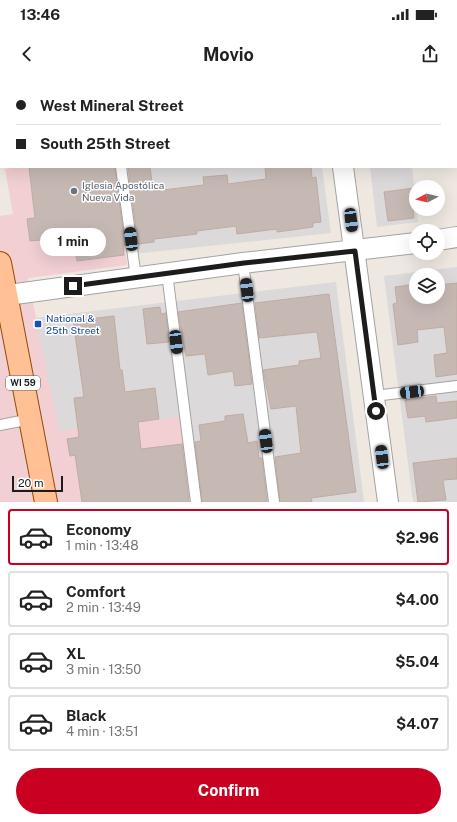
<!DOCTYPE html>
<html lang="en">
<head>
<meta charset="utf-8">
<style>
	:root { --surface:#fff; --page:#f6f6f6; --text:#222; --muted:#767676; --line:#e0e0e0; --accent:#c90021 }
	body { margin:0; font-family:"Public Sans",sans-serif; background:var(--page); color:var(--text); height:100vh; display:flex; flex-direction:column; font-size:15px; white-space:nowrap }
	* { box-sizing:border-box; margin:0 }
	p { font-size:13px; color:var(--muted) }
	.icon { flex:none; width:22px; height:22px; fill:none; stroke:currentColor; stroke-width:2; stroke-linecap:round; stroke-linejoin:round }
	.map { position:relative; height:422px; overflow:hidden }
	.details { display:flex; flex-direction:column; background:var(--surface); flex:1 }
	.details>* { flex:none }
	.guide { position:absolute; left:0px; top:0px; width:457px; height:88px; box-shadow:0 4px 16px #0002; display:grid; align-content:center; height:88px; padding:0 16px; background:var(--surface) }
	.needle { width:26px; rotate:263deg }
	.fabs { position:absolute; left:409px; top:100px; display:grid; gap:8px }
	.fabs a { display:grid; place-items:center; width:36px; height:36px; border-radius:50%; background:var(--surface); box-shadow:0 4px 16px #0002; font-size:20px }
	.scale { position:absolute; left:12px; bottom:10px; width:51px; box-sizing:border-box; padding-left:4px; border:2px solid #1c1c1c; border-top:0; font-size:11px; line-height:14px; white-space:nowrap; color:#1c1c1c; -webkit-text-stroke:3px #fff; paint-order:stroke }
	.end { position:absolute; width:18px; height:18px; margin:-9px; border:5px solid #1c1c1c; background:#fff; box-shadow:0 0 0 2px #fff }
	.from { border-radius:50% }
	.bubble { position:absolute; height:28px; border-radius:14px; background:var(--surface); box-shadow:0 4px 16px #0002; font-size:13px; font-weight:700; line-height:28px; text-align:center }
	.car { position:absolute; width:12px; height:24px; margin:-12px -6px; border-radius:5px; box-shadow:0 0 3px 1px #0007; background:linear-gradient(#222 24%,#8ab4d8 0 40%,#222 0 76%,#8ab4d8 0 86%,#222 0) }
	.guide b { display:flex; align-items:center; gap:14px; height:38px; font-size:15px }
	.guide b+b { border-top:1px solid var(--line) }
	.guide i { width:10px; height:10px; background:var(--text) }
	ul { padding:7px 0 0; list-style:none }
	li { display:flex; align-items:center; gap:12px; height:56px; margin:0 8px 6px; padding:0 8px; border:2px solid var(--line); border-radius:4px }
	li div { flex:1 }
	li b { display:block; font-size:15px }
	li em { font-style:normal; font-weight:700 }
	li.selected { border-color:var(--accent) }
	li>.icon { width:36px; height:36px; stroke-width:1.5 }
	.primary-button { display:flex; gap:8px; margin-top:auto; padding:8px 16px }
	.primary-button a { flex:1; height:46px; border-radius:24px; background:var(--accent); color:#fff; font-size:16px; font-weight:700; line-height:46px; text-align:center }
	.status { display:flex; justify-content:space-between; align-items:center; height:28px; padding:0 20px; background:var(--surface); direction:ltr }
	.status svg { height:11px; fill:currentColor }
	header { display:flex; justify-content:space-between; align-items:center; height:52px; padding:0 16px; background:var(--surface); font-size:18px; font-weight:700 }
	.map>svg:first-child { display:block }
	.residential { fill:#dbd9d9; fill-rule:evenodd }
	.commercial { fill:#f1cfd3 }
	.building { fill:#c6b9b4; stroke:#c1aba3 }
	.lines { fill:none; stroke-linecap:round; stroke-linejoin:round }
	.service-casing { stroke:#a3a3a3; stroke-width:12 }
	.minor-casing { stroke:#a3a3a3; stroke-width:22 }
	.primary-casing { stroke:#954b00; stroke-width:24 }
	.service { stroke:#fff; stroke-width:10 }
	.minor { stroke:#fff; stroke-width:20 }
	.primary { stroke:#ffc096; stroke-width:22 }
	.route { stroke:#1c1c1c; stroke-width:5 }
	.worship-dot { fill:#6b7280; stroke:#fff; stroke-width:1.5 }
	.transit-dot { fill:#1a4fb4; stroke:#fff; stroke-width:1.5 }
	.labels { text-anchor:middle; stroke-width:3; stroke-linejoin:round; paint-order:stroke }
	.shield { fill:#fff; stroke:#606060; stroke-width:1 }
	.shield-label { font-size:9px; font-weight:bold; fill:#1c1c1c }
	.worship-label { font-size:10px; fill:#5b616d; stroke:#fff; text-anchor:start }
	.transit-label { font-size:10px; fill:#164399; stroke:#fff; text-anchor:start }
</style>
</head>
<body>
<div class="status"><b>13:46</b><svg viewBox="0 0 49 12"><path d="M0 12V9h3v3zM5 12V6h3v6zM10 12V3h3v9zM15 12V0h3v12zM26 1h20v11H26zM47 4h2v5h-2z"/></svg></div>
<header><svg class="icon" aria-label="back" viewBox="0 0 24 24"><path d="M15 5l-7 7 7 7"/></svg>Movio<svg class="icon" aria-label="share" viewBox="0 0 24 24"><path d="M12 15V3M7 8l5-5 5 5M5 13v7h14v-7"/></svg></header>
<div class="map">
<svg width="457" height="422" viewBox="0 0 457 422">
	<rect width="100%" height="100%" fill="#eee8e1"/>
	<g class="residential">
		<polygon points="0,0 311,0 311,1 1,1 1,62"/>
		<polygon points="121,87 322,87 331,153 133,174"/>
		<polygon points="370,87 412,87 418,142 377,147"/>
		<path d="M457 187V422H413L384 196ZM416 195H438V217H416Z"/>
		<polygon points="336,202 364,422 196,422 185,336 59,351 35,238"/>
	</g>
	<polygon class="commercial" points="20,87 116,87 127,185 28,198 59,351 185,336 196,422 0,422 0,136 13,134 5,89"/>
	<g class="building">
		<polygon points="29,87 115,87 125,165 123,165 124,175 77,181 75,170 63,171 61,158 30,161 27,139 35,138"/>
		<polygon points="128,87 150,87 153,110 155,111 204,105 203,97 227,95 228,104 266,99 265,87 311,87 312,98 316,97 321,142 313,143 313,147 277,152 277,149 237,154 236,146 197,151 197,154 154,159 154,162 138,164"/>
		<polygon points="414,108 417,130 413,130 414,138 388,141 384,112"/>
		<polygon points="457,203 457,294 436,297 434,275 447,273 444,247 417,250 418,262 398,265 393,224 397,223 395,207 416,204 416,217 438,217 438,205"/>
		<polygon points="329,214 356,412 311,418 312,422 280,422 275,377 301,373 296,326 271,329 263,290 299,285 299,281 321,278 317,252 259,258 255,223"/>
		<polygon points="242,223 252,304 235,306 233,291 208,295 205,274 186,276 178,232"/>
		<polygon points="160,227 161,234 166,233 169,262 147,264 143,229"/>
		<polygon points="114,236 120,290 122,290 125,312 155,308 159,339 138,342 141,369 182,364 189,422 82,422 75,375 70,376 67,359 79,357 74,318 84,317 73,241"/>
		<polygon points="436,316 437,323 457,321 457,338 426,342 425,336 408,338 405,320"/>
		<polygon points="243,334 248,363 257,361 259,378 262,378 267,422 202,422 195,362 201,361 199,345 225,341 225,336"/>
		<polygon points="457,378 457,399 443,400 446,420 418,422 413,383"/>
	</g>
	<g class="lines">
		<defs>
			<g id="service">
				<polyline points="111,0 111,1"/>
				<polyline points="456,15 457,15"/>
				<polyline points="121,87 136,198"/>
				<polyline points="243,183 274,422"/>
				<polyline points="167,193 196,422"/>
				<polyline points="374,316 457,306"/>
				<polyline points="0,345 31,339"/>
			</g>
			<g id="minor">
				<polyline points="332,0 332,1"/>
				<polyline points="343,87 388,422"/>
				<polyline points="438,160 457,157"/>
				<polyline points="0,216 243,183 416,163"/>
			</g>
			<polyline id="primary" points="0,183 46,422"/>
		</defs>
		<use href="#service" class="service-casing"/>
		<use href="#minor" class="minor-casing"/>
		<use href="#primary" class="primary-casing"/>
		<use href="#service" class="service"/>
		<use href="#minor" class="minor"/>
		<use href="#primary" class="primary"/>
	</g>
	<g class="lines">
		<polyline class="route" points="73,206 244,183 355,171 376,331"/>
	</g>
	<circle class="worship-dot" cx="74" cy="111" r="4"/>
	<rect class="transit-dot" x="34" y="240" width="8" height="8" rx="2"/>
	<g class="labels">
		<rect class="shield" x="6" y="296" width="34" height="14" rx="3"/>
		<g class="shield-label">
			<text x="23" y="306">WI 59</text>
		</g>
		<g class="worship-label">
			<text x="82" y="109">Iglesia Apostólica<tspan x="82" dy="12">Nueva Vida</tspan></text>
		</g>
		<g class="transit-label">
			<text x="46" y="242">National &amp;<tspan x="46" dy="12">25th Street</tspan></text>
		</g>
	</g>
</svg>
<div class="fabs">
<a><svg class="needle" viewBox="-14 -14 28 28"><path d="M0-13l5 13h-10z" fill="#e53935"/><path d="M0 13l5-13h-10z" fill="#767676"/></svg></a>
<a><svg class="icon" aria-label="locate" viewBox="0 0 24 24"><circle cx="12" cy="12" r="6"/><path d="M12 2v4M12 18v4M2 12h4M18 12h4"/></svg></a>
<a><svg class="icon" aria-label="layers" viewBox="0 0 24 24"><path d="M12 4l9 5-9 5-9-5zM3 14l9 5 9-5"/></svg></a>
</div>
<div class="scale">20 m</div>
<i class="end from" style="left:376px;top:331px"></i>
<i class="end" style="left:73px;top:206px"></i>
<div class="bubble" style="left:40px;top:148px;width:66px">1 min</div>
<i class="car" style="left:351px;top:140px;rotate:173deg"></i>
<i class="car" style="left:131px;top:159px;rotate:353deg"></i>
<i class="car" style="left:247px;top:210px;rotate:353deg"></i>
<i class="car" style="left:176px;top:262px;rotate:173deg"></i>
<i class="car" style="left:412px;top:312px;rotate:263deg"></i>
<i class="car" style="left:266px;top:361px;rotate:353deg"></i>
<i class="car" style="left:382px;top:377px;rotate:353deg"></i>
<div class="guide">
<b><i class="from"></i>West Mineral Street</b>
<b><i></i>South 25th Street</b>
</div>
</div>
<section class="details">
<ul>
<li class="selected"><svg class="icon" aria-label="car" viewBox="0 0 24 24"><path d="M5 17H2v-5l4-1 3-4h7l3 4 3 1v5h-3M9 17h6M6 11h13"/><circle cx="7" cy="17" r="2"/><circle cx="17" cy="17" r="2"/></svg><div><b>Economy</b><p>1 min · 13:48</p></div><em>$2.96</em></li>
<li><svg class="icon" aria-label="car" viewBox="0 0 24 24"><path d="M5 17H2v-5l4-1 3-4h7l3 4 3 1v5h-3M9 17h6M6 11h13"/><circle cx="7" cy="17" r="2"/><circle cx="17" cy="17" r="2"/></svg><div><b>Comfort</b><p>2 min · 13:49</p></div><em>$4.00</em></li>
<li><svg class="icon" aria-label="car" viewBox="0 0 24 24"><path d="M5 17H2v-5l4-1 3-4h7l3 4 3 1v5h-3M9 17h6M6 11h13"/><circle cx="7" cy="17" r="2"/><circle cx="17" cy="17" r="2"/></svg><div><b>XL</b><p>3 min · 13:50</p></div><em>$5.04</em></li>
<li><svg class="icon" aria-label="car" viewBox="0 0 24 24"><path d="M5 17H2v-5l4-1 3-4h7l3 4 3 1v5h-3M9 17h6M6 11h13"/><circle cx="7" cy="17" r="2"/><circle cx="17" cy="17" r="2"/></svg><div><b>Black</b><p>4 min · 13:51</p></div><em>$4.07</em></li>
</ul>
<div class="primary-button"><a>Confirm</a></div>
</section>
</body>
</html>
